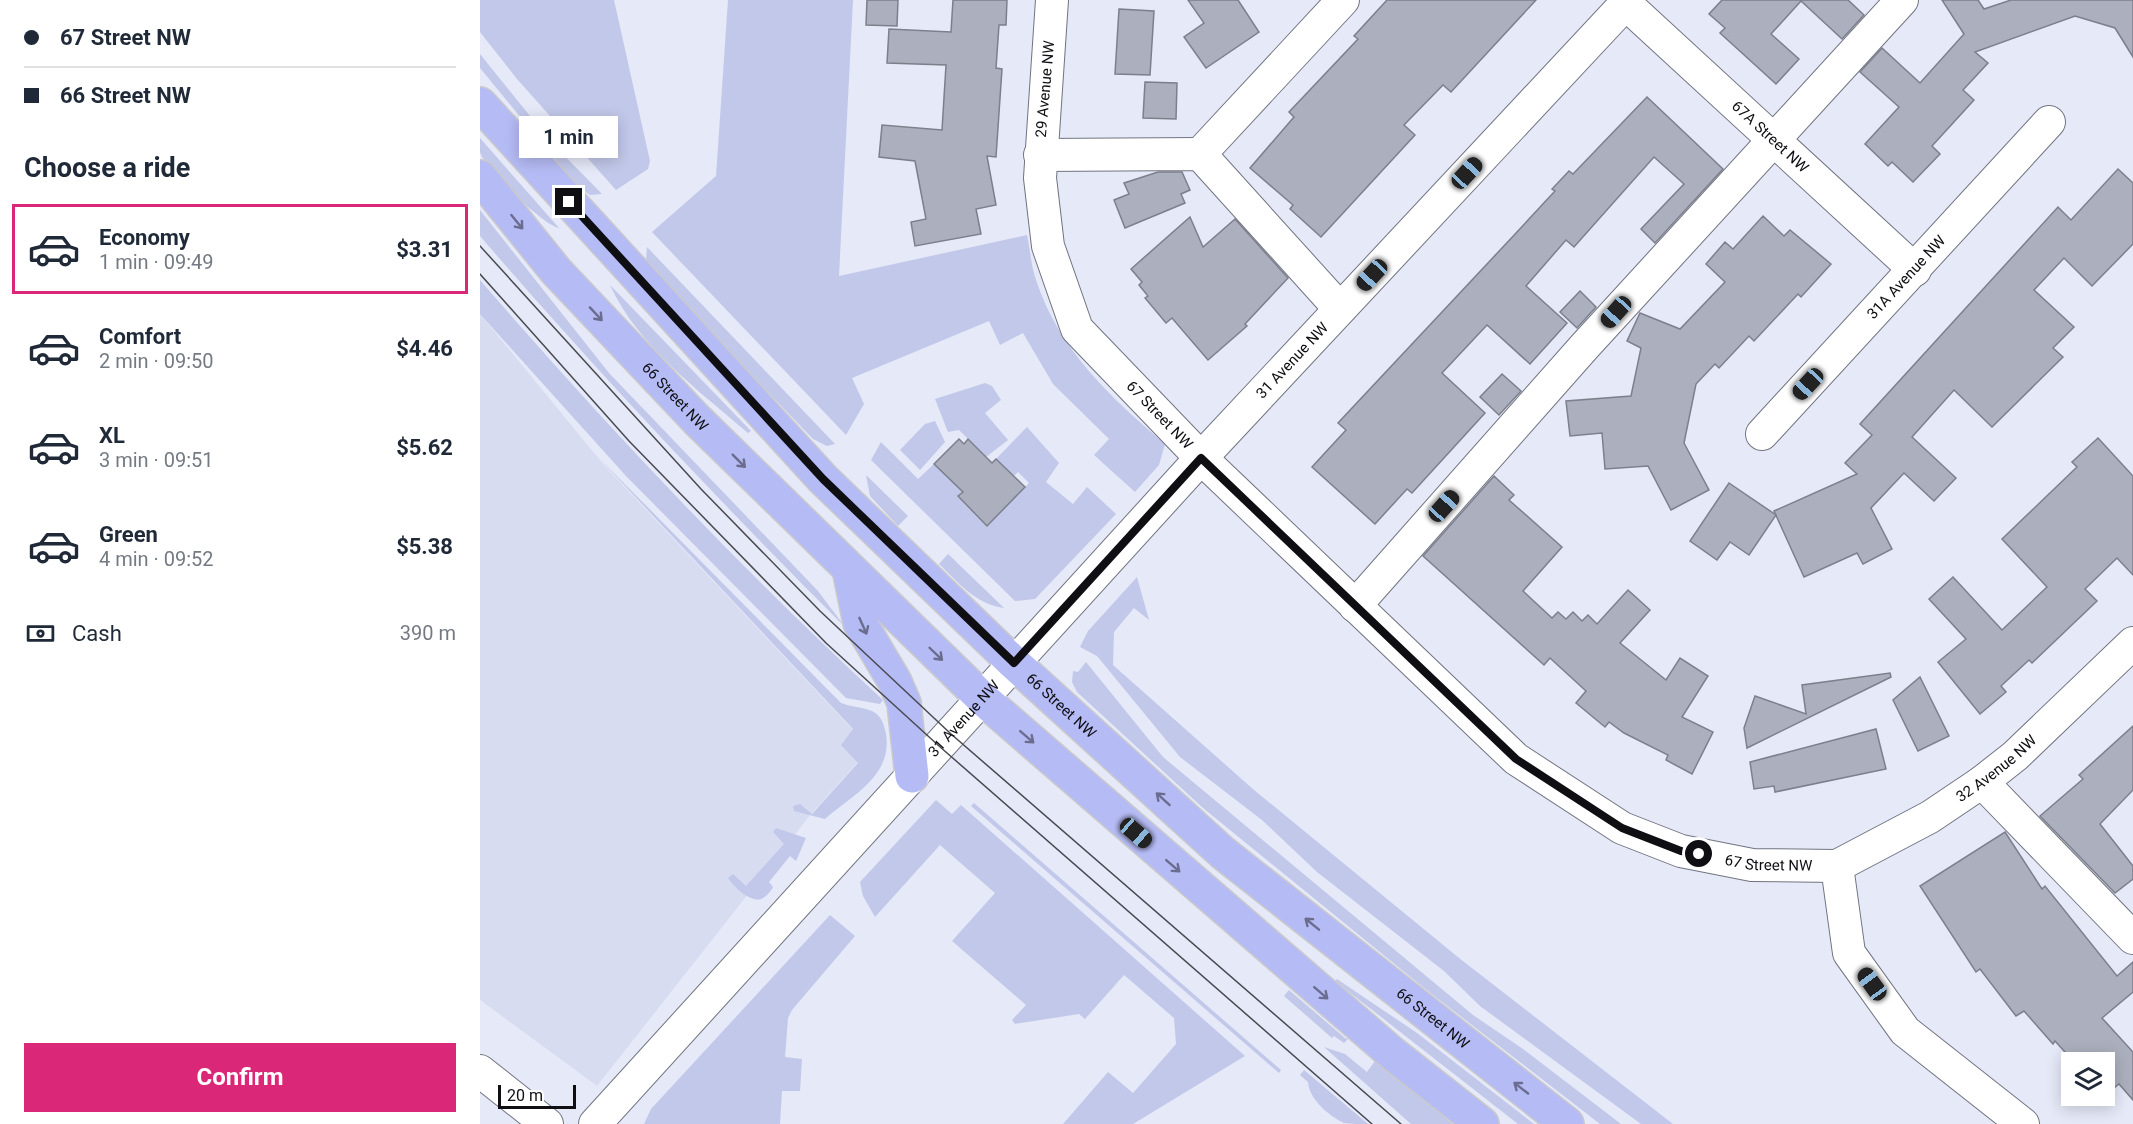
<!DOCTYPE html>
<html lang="en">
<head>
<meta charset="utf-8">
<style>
	:root { --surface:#fff; --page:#f2f2f3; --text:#1f2937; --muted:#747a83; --line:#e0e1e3; --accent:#db2777 }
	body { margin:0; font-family:Roboto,sans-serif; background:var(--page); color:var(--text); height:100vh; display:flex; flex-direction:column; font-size:22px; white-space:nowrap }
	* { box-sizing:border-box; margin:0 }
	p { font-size:20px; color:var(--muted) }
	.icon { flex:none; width:33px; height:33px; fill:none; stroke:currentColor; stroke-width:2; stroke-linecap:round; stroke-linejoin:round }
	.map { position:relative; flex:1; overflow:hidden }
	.details { display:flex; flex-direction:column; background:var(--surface); width:480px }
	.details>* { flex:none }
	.banner { display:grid; align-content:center; height:132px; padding:0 24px; background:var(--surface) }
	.buttons { position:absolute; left:1581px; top:1052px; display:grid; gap:12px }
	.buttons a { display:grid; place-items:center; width:54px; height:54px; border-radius:0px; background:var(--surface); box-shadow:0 3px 15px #0003; font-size:30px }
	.scale { position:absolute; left:18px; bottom:15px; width:78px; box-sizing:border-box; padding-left:6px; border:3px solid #0e0e13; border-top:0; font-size:16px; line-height:21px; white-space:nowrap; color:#0e0e13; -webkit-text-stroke:4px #fff; paint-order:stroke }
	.end { position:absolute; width:27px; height:27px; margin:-14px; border:8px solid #0e0e13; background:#fff; box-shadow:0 0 0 3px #fff }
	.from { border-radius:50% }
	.bubble { position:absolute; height:42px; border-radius:0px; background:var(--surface); box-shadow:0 3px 15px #0003; font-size:20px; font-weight:700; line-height:42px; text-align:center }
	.car { position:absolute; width:18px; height:36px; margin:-18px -9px; border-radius:8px; box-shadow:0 0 4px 2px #0007; background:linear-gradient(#222 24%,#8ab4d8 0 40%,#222 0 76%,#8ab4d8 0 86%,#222 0) }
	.banner b { display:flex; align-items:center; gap:21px; height:57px; font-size:22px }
	.banner b+b { border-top:2px solid var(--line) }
	.banner i { width:15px; height:15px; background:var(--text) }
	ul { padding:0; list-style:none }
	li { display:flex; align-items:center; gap:18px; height:90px; margin:0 12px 9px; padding:0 12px; border:3px solid transparent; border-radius:0px }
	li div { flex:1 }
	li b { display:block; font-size:22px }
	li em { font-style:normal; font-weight:700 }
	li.selected { border-color:var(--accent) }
	li>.icon { width:54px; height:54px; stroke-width:1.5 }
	h2 { padding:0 24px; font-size:27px; line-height:72px }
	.pay { display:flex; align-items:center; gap:15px; height:66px; padding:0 24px; font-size:22px }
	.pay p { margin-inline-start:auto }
	.action { display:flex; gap:12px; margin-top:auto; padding:12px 24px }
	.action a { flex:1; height:69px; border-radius:0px; background:var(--accent); color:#fff; font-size:24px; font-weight:700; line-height:69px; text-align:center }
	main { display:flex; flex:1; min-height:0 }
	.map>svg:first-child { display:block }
	.built { fill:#d8dcf1 }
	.green { fill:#c2c8e9 }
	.building { fill:#acafbd; stroke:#7c7f8c; stroke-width:1.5 }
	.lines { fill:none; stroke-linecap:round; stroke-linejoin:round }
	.minor-casing { stroke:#717481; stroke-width:34 }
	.major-casing { stroke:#cacacb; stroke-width:36 }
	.minor { stroke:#fff; stroke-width:32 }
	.major { stroke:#b5bbf4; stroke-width:33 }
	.tram { stroke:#494a51; stroke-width:1.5 }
	.oneway { stroke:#6a6d8f }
	.route { stroke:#0e0e13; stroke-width:8 }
	.labels { text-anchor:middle; stroke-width:4.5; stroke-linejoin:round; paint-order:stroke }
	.street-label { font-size:15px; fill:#0e0e13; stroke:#fff }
</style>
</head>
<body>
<main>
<section class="details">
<div class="banner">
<b><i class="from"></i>67 Street NW</b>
<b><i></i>66 Street NW</b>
</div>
<h2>Choose a ride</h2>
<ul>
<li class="selected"><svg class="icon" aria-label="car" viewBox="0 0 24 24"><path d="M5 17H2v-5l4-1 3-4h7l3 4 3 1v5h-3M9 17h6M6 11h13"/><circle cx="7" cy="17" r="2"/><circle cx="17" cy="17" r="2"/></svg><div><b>Economy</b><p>1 min · 09:49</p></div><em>$3.31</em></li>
<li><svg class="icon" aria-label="car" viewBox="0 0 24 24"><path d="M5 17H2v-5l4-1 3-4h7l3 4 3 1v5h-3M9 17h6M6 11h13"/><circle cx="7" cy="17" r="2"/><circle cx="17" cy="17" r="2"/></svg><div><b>Comfort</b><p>2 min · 09:50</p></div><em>$4.46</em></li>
<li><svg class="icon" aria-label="car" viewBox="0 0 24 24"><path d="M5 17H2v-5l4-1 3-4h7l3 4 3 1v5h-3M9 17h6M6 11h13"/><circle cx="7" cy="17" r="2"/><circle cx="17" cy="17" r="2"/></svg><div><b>XL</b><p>3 min · 09:51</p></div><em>$5.62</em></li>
<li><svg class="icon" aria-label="car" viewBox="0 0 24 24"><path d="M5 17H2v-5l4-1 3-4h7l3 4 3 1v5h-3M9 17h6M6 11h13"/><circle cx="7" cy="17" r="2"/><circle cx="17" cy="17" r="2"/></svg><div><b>Green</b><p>4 min · 09:52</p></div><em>$5.38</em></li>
</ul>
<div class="pay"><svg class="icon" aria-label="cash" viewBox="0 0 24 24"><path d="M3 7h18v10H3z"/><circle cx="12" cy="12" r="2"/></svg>Cash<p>390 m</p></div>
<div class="action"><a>Confirm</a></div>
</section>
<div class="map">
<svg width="1653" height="1124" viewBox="0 0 1653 1124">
	<rect width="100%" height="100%" fill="#e6e9f8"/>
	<polygon class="built" points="0,314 124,465 373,730 378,762 331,814 117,1086 0,1000"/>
	<g class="green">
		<polygon points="0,0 134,0 170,161 168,169 136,190 37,79 0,32"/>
		<path d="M248 0H373L359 276 547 235C550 249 551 265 556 280 579 350 631 398 685 444L679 465 655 492 614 455 629 439 573 384 543 333 520 345 509 321 372 378 384 404 366 435 172 232 236 176Z"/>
		<polygon points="0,54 71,142 122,194 110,195 97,186 0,68"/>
		<path d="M0 138 79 228C64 226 3 167 0 152 0 148 0 142 0 138Z"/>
		<path d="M0 210 129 373 338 591 365 627C239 501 117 372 0 236Z"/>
		<polygon points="167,247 355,444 347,446 333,439 191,292 166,261"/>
		<path d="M0 280C127 427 260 568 403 700L400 704 366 698 146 476 0 314Z"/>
		<path d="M130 285 271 431 268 433C218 390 158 346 130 285Z"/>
		<polygon points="505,383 512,386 521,400 505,413 528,440 506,457 479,430 468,432 455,399"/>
		<polygon points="455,421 465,442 440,470 420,450 445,424"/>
		<polygon points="547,427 579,463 566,482 593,504 607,487 636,514 555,599 535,601 391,460 401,442 438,479 454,464 483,492 478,497 507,525 549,483 538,472 534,476 516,459"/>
		<path d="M117 456 361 703C371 707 383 707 392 711 402 716 404 725 406 734 413 776 371 796 345 819L314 811 313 806 320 804 332 814 378 763 361 745 373 729Z"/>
		<polygon points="386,475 428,516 418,526 390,496"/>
		<path d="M468 554 520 604 524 608C495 604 479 583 459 564Z"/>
		<polygon points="657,577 669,620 654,608 634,632 633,665 774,790 979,958 1193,1124 1161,1124 1000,1006 964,971 837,872 782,820 700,757 617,656 600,647 608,631"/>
		<polygon points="606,662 683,757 993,1015 1043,1049 1141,1124 1120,1124 944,988 723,808 597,692 592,682 593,671 598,672"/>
		<polygon points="456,800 472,814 481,805 765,1056 653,1124 583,1124 628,1072 653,1093 696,1044 694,1018 644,975 605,1019 599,1014 535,1024 532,1020 546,1005 472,941 515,893 460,845 395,917 383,896 380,882"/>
		<polygon points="494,803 801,1070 799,1073 491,806"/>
		<path d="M296 828 326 838 316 861 310 856 289 882 293 887C291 891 287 896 283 898 272 905 253 886 248 878L253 874 266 886 304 844 293 832Z"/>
		<polygon points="350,915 375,936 312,1010 308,1018 305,1057 322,1059 320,1091 302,1091 300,1124 164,1124 171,1109"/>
		<polygon points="857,979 937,1033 1054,1124 1038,1124 855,981"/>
		<polygon points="809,990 865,1038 868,1039 864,1043 854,1036 852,1038 804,996"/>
		<polygon points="844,1047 865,1054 887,1072 895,1061 973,1124 931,1124"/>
		<path d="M824 1070 830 1075 888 1124C881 1124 870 1124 864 1123 849 1116 829 1099 828 1082L820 1075Z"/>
	</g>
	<g class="building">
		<polygon points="387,0 418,0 417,26 386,25"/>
		<polygon points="473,0 527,0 526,25 519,25 516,68 522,69 516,157 507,156 516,205 496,209 501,234 435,246 431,222 446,219 435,161 399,157 402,125 462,130 466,65 407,63 409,29 471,32"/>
		<polygon points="708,0 758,0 779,32 726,68 704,37 724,23"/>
		<polygon points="907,0 1056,0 971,92 963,85 924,125 935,135 841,237 810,209 813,205 770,168 814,117 809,112 878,39 874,36"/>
		<polygon points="1242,0 1368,0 1384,15 1362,39 1321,1 1291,34 1319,59 1296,84 1240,33 1245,28 1229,14"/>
		<polygon points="1462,0 1498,0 1504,9 1531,0 1653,0 1653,57 1635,28 1595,16 1495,52 1508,63 1483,90 1494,100 1452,146 1460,154 1433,182 1412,162 1408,166 1385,144 1419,107 1380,72 1402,48 1440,83 1484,34"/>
		<polygon points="639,9 674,11 670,75 635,74"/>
		<polygon points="665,82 697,83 696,119 663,118"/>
		<polygon points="1167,97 1243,169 1175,243 1161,229 1204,184 1174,157 1094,247 1086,240 1046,286 1087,323 1050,364 1007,325 962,373 1005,413 932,493 927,489 895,524 832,467 866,430 858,423 1037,232 1075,191 1072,189 1089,171 1093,174"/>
		<polygon points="1638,169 1653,183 1653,244 1612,286 1584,258 1554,290 1594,327 1573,348 1583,357 1512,427 1474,390 1432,437 1476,478 1454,501 1424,473 1391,508 1412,549 1383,564 1377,553 1324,577 1294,511 1377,474 1365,463 1392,435 1380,424 1578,207 1591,220"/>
		<polygon points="678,172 702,172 710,190 701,194 705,203 645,228 634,200 649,194 644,183"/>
		<polygon points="1283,216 1304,236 1310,230 1351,264 1321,297 1318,294 1274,341 1269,336 1239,368 1235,364 1216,384 1204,443 1229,490 1191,510 1168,466 1125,469 1122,433 1090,436 1086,401 1151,396 1161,348 1147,341 1160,313 1200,329 1245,282 1226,264 1245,242 1253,249"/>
		<polygon points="710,217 723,247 755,219 808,278 765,324 767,326 728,360 692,318 686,323 665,298 668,296 659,285 662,282 651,269"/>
		<polygon points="1100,291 1116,307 1097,328 1080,312"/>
		<polygon points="1022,374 1041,391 1019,415 1000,397"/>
		<polygon points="1618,438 1653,476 1653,575 1637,558 1605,589 1617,601 1552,663 1549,660 1521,686 1526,692 1500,714 1458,662 1486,639 1449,599 1473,577 1522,630 1567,587 1522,539 1597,467 1592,462"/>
		<polygon points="479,439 484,444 488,439 512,463 516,459 545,487 507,526 478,496 483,492 454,464"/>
		<polygon points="1014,476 1034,495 1029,500 1082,547 1043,591 1072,618 1078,612 1086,619 1093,612 1102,621 1108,615 1117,624 1148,590 1170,610 1140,643 1186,680 1200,658 1228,676 1202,717 1233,732 1212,774 1186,760 1188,755 1144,733 1129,722 1125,727 1096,703 1106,691 1070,658 1064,665 943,556"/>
		<polygon points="1249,483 1296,515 1269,555 1250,542 1237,560 1210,541"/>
		<polygon points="1410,673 1411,677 1267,748 1264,728 1275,696 1326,714 1322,685"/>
		<polygon points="1440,677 1469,736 1438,751 1413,700"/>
		<polygon points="1653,726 1653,790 1620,824 1653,866 1653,879 1635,893 1560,816 1603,779 1599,775"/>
		<polygon points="1396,729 1406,769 1295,792 1294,786 1274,789 1270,762"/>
		<polygon points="1525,832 1562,889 1565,886 1637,976 1653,962 1653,992 1622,1018 1653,1052 1653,1100 1639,1084 1624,1096 1624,1062 1594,1062 1575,1041 1573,1044 1544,1011 1536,1016 1500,969 1496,972 1440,886"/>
	</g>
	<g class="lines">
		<defs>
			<g id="minor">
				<path id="s1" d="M572 0 560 178 568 246 597 329 721 458 1036 759 1142 828 1201 851 1272 865 1357 866 1450 817 1502 782 1535 756 1653 643"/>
				<path id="s2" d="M1146 4 1435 270"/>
				<polyline points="720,154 863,0"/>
				<polyline points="560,155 720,154 860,309"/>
				<path id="s3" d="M1282 434 1569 122"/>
				<polyline points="875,606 1104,347 1422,0"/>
				<polyline points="1502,782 1653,938"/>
				<polyline points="1357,866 1369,953 1425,1031 1543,1124"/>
				<polyline points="0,1071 67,1124"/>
				<path id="s4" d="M115 1124 721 458 1149 0"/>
			</g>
			<g id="major">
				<path id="s5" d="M0 104 343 479 534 663 743 853 1087 1124"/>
				<path id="s6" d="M0 177 76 271 217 420 503 699 913 1054 1002 1124"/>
				<polyline points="369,569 380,623 415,682 424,703 432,776"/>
			</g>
		</defs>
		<use href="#minor" class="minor-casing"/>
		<use href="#major" class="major-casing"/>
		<use href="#minor" class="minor"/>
		<use href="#major" class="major"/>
		<g class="tram">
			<polyline points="0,246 221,489 340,611 471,734 921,1124"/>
			<polyline points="0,274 149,441 346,643 459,746 892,1124"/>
		</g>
	</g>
	<defs><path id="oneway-shaft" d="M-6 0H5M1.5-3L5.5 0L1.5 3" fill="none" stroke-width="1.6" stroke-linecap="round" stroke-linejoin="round" transform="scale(1.5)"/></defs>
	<g class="oneway">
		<use href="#oneway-shaft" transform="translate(37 222) rotate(51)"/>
		<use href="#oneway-shaft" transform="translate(116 314) rotate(47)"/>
		<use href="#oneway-shaft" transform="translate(259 461) rotate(45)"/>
		<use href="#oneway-shaft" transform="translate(383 626) rotate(66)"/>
		<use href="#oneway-shaft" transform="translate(456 654) rotate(44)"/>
		<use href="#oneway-shaft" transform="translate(547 737) rotate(41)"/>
		<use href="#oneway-shaft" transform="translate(683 799) rotate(-138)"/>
		<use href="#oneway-shaft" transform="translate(693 866) rotate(41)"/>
		<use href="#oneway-shaft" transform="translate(832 924) rotate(-141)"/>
		<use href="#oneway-shaft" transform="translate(841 993) rotate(41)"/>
		<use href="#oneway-shaft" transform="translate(1041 1088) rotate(-142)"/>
	</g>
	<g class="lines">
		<polyline class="route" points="89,202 343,479 534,663 721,458 1036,759 1142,828 1201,851 1219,854"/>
	</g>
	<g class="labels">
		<g class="street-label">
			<text transform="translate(565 89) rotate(-85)" y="5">29 Avenue NW</text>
			<text dy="5" stroke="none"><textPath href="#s2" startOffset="196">67A Street NW</textPath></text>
			<text dy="5" stroke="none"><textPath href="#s3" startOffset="213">31A Avenue NW</textPath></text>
			<text dy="5" stroke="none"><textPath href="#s4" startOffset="1034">31 Avenue NW</textPath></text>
			<text dy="5" stroke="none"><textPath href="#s6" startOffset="294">66 Street NW</textPath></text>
			<text dy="5" stroke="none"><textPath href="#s1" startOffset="454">67 Street NW</textPath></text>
			<text dy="5" stroke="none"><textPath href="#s5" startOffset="837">66 Street NW</textPath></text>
			<text dy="5" stroke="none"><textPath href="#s4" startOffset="548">31 Avenue NW</textPath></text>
			<text dy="5" stroke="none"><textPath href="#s1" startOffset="1484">32 Avenue NW</textPath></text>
			<text dy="5" stroke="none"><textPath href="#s1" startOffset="1228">67 Street NW</textPath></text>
			<text dy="5" stroke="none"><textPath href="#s5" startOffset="1323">66 Street NW</textPath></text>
		</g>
	</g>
</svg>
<div class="buttons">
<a><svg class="icon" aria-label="layers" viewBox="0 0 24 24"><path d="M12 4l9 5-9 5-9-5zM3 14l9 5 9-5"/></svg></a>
</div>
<div class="scale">20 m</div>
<i class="end from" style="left:1219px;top:854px"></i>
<i class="end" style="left:89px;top:202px"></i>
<div class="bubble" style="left:39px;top:116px;width:99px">1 min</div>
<i class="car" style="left:987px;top:173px;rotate:43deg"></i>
<i class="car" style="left:892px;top:275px;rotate:223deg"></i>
<i class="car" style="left:1136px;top:312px;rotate:222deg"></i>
<i class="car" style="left:1328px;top:384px;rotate:223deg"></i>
<i class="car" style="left:964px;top:506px;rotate:42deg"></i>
<i class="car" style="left:656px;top:833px;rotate:131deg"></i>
<i class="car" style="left:1392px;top:984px;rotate:324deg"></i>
</div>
</main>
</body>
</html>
